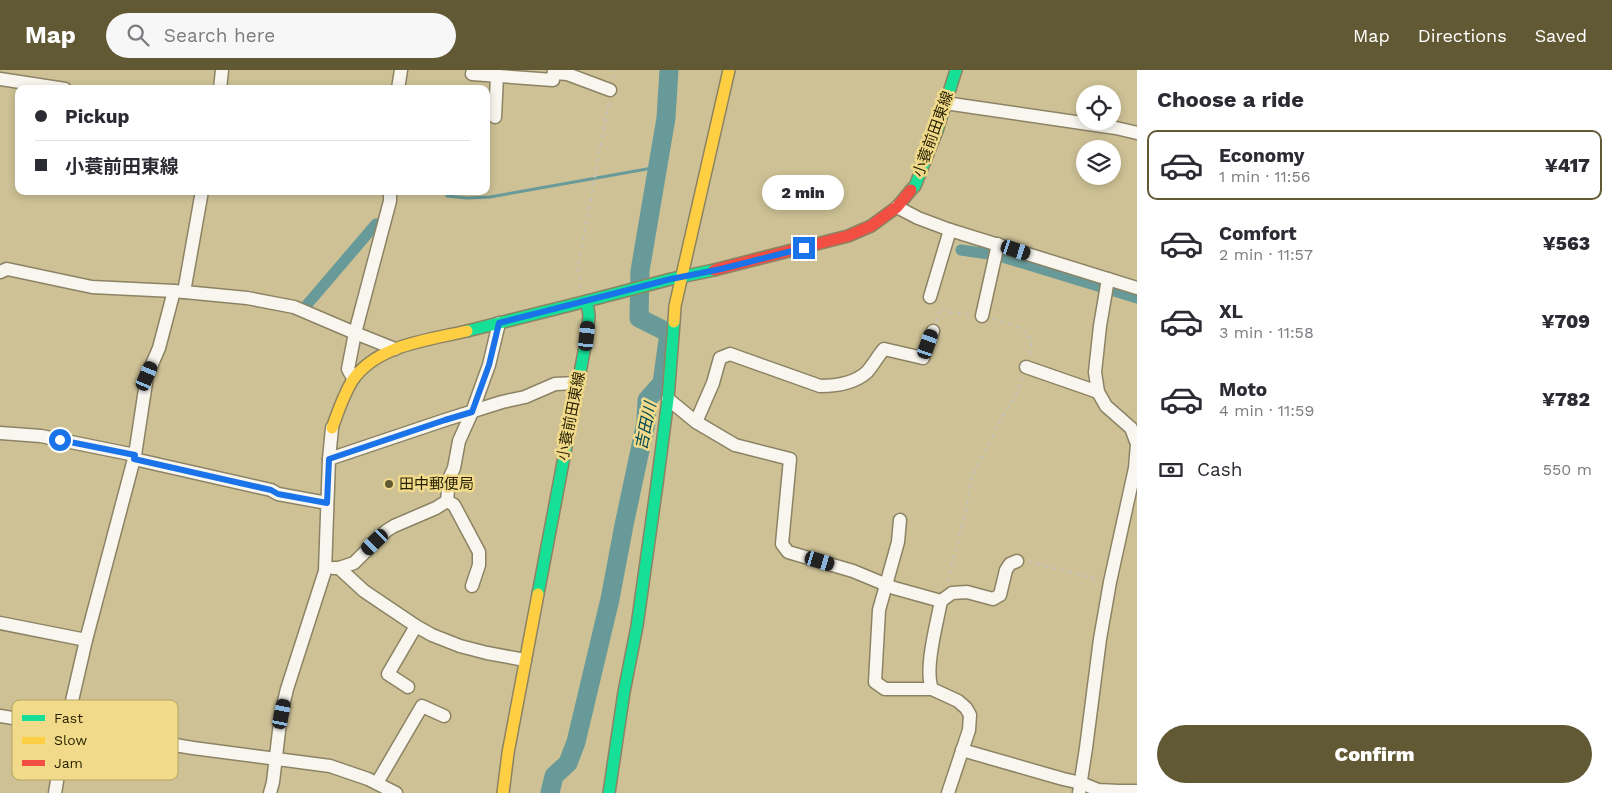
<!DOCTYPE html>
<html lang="en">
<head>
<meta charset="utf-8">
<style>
	:root { --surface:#fff; --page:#f7f7f7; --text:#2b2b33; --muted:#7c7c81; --line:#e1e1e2; --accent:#615834 }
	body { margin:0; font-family:"Work Sans","Noto Sans JP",sans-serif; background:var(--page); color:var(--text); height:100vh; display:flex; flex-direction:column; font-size:19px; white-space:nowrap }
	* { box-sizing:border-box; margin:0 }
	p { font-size:16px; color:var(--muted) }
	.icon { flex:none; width:28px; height:28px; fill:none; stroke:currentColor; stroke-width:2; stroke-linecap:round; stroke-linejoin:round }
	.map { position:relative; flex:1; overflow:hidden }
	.sheet { display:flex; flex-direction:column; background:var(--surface); width:475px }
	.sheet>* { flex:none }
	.top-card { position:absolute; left:15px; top:15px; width:475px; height:110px; border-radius:10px; box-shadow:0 2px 8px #0003; display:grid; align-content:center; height:110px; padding:0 20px; background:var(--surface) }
	.tools { position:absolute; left:1076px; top:15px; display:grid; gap:10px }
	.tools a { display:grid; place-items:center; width:45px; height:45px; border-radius:50%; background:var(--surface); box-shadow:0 2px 8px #0003; font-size:25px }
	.end { position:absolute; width:22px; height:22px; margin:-11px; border:6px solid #1a73e8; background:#fff; box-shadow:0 0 0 2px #fff }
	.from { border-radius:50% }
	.bubble { position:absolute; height:35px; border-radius:18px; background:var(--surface); box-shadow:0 2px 8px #0003; font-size:16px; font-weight:800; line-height:35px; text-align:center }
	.car { position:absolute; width:15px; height:30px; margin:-15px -8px; border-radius:6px; box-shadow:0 0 4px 1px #0007; background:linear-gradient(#222 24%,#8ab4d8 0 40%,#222 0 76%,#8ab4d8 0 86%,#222 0) }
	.top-card b { display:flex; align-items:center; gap:18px; height:48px; font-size:19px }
	.top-card b+b { border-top:1px solid var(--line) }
	.top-card i { width:12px; height:12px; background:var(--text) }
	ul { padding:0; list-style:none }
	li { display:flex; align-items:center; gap:15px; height:70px; margin:0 10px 8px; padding:0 10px; border:2px solid transparent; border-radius:10px }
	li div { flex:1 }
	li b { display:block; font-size:19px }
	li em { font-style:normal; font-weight:800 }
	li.active { border-color:var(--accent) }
	li>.icon { width:45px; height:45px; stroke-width:1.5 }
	h2 { padding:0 20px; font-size:22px; line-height:60px }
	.pay { display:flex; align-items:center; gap:12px; height:55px; padding:0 20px; font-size:19px }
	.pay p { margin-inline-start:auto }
	.cta { display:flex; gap:10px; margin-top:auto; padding:10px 20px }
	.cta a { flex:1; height:58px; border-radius:30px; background:var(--accent); color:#fff; font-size:20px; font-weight:800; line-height:58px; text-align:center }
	header { display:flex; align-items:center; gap:30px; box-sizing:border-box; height:70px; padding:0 25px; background:var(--accent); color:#fff }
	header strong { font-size:24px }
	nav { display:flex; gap:28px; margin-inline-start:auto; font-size:18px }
	.search { width:350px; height:45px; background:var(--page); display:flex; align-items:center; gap:12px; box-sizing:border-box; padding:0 18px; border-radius:28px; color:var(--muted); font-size:19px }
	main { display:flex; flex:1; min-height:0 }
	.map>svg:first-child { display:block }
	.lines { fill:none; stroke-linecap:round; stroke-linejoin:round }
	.stream { stroke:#679a98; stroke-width:3 }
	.canal { stroke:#679a98; stroke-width:11 }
	.river { stroke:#679a98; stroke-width:19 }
	.street-casing { stroke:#8c8364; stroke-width:15 }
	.fast-casing { stroke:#8c8364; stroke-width:14 }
	.slow-casing { stroke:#8c8364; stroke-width:14 }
	.jam-casing { stroke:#8c8364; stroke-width:14 }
	.path { stroke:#c7c4b6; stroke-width:2; stroke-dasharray:4 4; stroke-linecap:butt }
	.street { stroke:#f8f6ef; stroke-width:12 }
	.fast { stroke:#16e098; stroke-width:11 }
	.slow { stroke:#ffcf43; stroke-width:11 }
	.jam { stroke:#f24e42; stroke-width:11 }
	.route { stroke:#1a73e8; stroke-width:6 }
	.poi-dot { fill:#615834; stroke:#f1db8b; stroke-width:2 }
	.labels { text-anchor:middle; stroke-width:5; stroke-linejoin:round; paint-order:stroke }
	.street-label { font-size:15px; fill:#271f00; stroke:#f1db8b }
	.poi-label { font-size:15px; fill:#271f00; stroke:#f1db8b; text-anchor:start }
	.water-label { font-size:16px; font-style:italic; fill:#004754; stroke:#f1db8b }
	.key { fill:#f1db8b; stroke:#b4a361; stroke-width:1 }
	.key-label { font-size:14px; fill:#271f00 }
</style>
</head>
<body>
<header>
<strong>Map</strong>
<div class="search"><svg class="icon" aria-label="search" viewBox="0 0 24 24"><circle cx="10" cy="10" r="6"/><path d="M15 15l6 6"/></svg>Search here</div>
<nav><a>Map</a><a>Directions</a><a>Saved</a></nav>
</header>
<main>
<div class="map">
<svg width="1137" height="723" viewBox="0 0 1137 723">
	<rect width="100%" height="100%" fill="#cdc195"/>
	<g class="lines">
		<g class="stream">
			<polyline points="447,126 467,128 490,127 658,97"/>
			<polyline points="360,173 368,157"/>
		</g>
		<g class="canal">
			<polyline points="961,180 996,185 1137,228"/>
			<polyline points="305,237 376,154"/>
		</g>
		<polyline class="river" points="550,723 554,706 568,693 576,672 610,529 624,455 646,352 647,330 662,313 669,263 639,248 640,201 666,48 669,0"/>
		<defs>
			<g id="street">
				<polyline points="473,0 472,4 553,10 554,0"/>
				<polyline points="554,3 567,4 610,20"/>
				<polyline points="0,9 65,19"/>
				<polyline points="220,19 222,0"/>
				<polyline points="398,19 401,0"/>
				<polyline points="945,33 1116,58 1137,63"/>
				<polyline points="495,47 497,6"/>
				<polyline points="897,137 918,148 950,160 1137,218"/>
				<polyline points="0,202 7,199 92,217 174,221 247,228 294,237 355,263 395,279"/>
				<polyline points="184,222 202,121"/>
				<polyline points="930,227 950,160"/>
				<polyline points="982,246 998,174"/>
				<polyline points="1026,297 1098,322"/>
				<polyline points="353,308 348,299 355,263 390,131 390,121"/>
				<polyline points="668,329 696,352 735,375 790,389 782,474 788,482 853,501 894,518 941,531 952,523 967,522 993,529 1000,525 1006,500 1010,494 1017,491"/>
				<path d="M696 352 713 313 720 288 730 284 820 316C836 316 855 313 867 302 873 295 878 286 884 279L923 288 933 261"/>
				<polyline points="0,363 41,366 135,385"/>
				<polyline points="134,389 271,420 278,424 327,433"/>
				<polyline points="329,389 445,350 502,332 525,327 555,314 578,313"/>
				<polyline points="447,431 454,435 479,482 479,495 472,516"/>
				<polyline points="900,450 898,472 879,540 875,612 885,619 932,619"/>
				<polyline points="333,498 339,498 364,521 416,556 432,565 460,576 487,583 525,590"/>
				<polyline points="339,498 354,493 386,461 394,456 436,438 447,431 449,409 454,398 459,371 472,342 489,295 499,253"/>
				<path d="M941 531C937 553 924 599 932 619L958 631 966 638 970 645 969 660 948 723"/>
				<polyline points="0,553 86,570"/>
				<polyline points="408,617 388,604 416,556"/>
				<polyline points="0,646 193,678 330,696 368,709 396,723"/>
				<polyline points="962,680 1063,709 1081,713 1098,720 1119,721 1137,721"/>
				<polyline points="377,713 422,636 444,646"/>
				<polyline points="55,723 66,657 86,570 135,385 147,306 159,278 174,221"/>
				<polyline points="270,723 273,712 281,644 287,619 325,501 329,389 332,358"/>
				<polyline points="1079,723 1086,678 1100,569 1110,512 1135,398 1137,374 1131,358 1106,336 1098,322 1095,302 1100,256 1108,209"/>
			</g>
			<g id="fast">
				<polyline points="911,120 915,116 937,61 956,0"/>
				<polyline points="467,261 587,231"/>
				<polyline points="538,524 587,266 589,246 587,231 671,209 714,200"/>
				<polyline points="609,723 624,622 637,556 657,414 668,329 674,252"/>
			</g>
			<g id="slow">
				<polyline points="674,252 675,236 729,0"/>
				<path d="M332 358C338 342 343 326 352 311 376 275 428 270 467 261"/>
				<polyline points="503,723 508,683 538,524"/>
			</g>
			<polyline id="jam" points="714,200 848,166 871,156 897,137 911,120"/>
		</defs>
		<use href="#street" class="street-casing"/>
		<use href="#fast" class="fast-casing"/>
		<use href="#slow" class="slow-casing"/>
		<use href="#jam" class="jam-casing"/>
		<g class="path">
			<polyline points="613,9 615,0"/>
			<polyline points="581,218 578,197 609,31"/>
			<path d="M993 249C1014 256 1038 257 1029 286"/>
			<polyline points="936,252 941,238 948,242 971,245"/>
			<polyline points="1029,492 1100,510"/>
			<polyline points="947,512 966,441 971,410 1000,351 1017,323 1022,307"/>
		</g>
		<use href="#street" class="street"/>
		<use href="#fast" class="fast"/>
		<use href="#slow" class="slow"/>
		<use href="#jam" class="jam"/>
	</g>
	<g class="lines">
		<polyline class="route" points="60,370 135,385 134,389 271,420 278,424 327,433 329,389 445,350 472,342 489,295 499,253 671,209 721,199 804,178"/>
	</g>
	<circle class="poi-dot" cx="389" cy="414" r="5"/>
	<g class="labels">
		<g class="street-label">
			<text transform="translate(933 64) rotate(-70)" y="5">小蓑前田東線</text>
			<text transform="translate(571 346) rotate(-79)" y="5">小蓑前田東線</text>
		</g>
		<g class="poi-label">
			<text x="399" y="419">田中郵便局</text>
		</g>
		<g class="water-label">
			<text transform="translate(645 356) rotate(-78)" y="6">吉田川</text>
		</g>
	</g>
	<rect x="12" y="630" width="166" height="80" rx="8" class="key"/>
	<rect x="22" y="645" width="23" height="6" fill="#16e098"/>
	<rect x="22" y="667" width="23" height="7" fill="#ffcf43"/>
	<rect x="22" y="690" width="23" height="6" fill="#f24e42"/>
	<g class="key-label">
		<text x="54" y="653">Fast</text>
		<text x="54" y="675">Slow</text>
		<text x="54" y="698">Jam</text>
	</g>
</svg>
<div class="tools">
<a><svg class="icon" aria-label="locate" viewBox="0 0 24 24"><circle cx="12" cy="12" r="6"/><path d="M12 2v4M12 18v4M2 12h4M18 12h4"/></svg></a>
<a><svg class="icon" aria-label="layers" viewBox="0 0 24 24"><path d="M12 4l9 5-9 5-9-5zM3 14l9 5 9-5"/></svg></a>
</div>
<i class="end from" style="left:60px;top:370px"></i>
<i class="end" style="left:804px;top:178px"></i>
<div class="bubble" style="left:762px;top:105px;width:82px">2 min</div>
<i class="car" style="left:1016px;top:180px;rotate:108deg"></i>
<i class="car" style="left:587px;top:266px;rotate:6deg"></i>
<i class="car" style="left:928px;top:274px;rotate:19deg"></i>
<i class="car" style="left:147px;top:306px;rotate:23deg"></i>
<i class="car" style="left:375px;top:472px;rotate:226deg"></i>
<i class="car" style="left:820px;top:491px;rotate:107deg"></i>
<i class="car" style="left:282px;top:644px;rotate:11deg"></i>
<div class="top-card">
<b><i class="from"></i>Pickup</b>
<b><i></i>小蓑前田東線</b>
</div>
</div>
<section class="sheet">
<h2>Choose a ride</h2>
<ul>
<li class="active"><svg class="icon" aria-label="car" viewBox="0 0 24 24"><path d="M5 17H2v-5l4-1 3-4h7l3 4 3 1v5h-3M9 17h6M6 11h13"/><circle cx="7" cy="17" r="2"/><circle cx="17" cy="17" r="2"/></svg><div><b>Economy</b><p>1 min · 11:56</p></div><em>¥417</em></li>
<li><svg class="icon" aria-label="car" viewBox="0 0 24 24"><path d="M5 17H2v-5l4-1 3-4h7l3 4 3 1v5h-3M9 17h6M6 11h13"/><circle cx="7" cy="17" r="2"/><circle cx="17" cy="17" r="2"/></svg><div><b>Comfort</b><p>2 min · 11:57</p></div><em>¥563</em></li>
<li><svg class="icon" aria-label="car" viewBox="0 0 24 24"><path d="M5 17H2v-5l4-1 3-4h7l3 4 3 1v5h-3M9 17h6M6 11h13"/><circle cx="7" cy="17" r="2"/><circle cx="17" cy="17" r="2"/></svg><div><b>XL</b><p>3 min · 11:58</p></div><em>¥709</em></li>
<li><svg class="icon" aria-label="car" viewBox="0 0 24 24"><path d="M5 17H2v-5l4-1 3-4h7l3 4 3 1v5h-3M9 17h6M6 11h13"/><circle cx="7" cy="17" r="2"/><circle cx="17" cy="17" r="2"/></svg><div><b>Moto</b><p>4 min · 11:59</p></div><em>¥782</em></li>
</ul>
<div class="pay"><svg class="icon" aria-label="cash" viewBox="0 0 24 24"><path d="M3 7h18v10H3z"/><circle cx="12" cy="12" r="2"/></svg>Cash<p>550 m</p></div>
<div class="cta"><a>Confirm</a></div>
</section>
</main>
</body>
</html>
